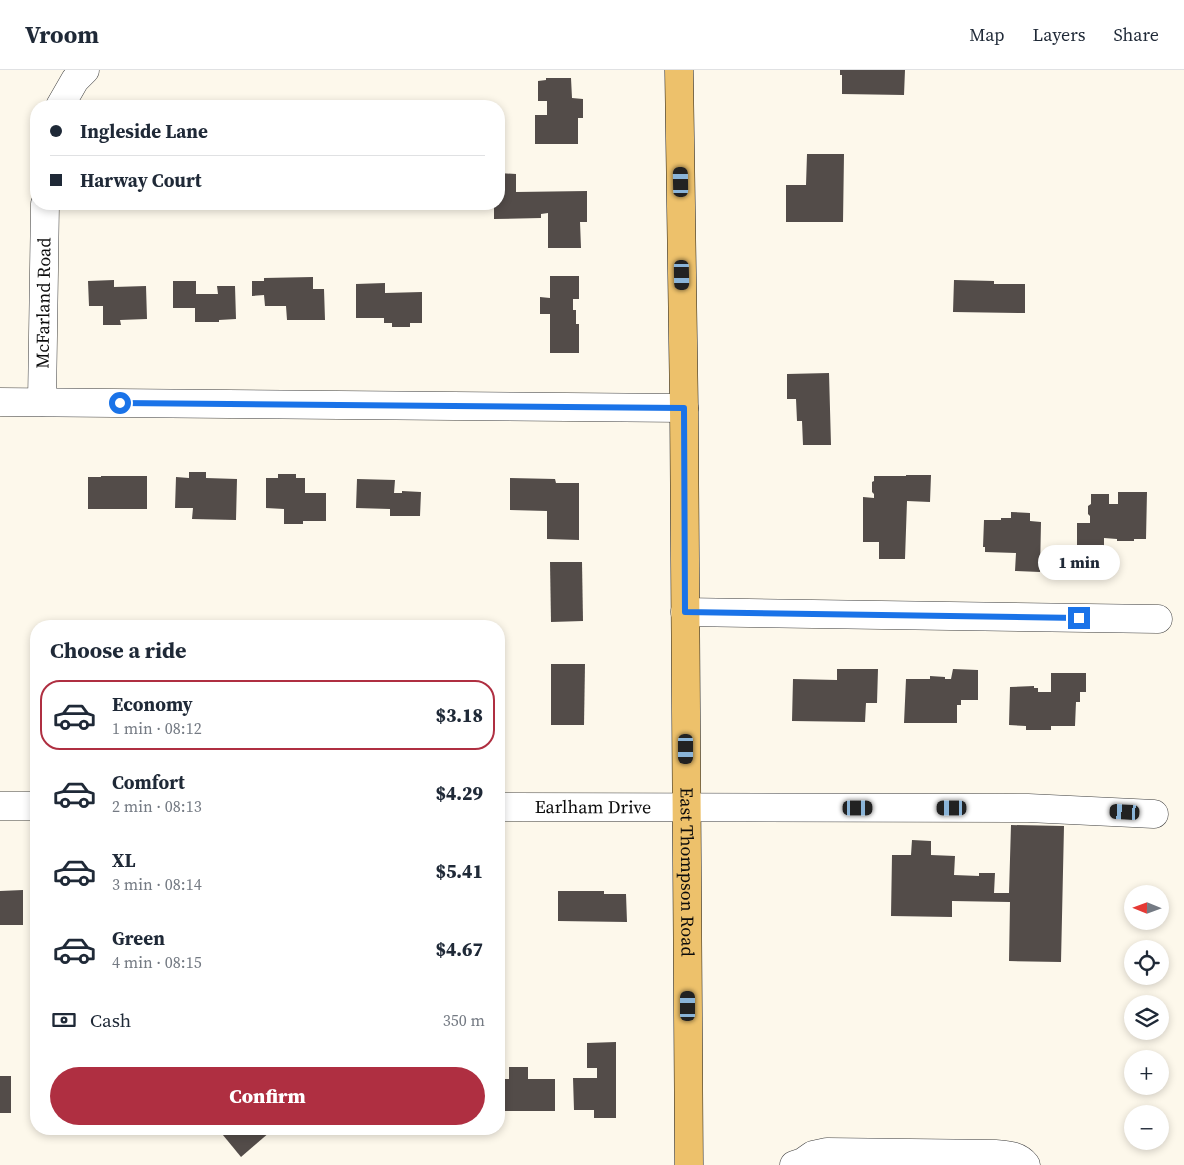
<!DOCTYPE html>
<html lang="en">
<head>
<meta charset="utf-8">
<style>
	:root { --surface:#fff; --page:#f6f6f7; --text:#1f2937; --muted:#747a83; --line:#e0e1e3; --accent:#af2f41 }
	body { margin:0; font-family:"Source Serif 4",serif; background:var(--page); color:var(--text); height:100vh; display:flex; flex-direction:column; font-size:19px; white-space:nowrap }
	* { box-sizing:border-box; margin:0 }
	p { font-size:16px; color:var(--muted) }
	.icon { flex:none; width:28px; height:28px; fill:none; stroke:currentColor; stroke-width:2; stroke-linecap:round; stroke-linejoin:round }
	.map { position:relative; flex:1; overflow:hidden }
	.side { position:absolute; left:30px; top:550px; width:475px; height:515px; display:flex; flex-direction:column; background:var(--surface); border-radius:20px; box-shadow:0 2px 8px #0003 }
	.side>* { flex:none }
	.hud { position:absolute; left:30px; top:30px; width:475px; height:110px; border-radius:20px; box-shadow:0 2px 8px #0003; display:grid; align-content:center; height:110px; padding:0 20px; background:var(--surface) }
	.needle { width:32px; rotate:271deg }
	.fabs { position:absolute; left:1124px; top:815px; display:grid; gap:10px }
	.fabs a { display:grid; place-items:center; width:45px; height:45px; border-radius:50%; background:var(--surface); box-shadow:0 2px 8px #0003; font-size:25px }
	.end { position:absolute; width:22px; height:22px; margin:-11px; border:6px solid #1a73e8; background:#fff; box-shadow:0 0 0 2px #fff }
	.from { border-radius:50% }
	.bubble { position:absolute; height:35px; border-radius:18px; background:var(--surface); box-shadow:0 2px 8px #0003; font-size:16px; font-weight:800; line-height:35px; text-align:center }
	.car { position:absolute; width:15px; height:30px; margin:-15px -8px; border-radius:6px; box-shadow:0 0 4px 1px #0007; background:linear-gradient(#222 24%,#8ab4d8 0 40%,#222 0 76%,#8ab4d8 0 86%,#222 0) }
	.hud b { display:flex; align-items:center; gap:18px; height:48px; font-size:19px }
	.hud b+b { border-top:1px solid var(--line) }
	.hud i { width:12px; height:12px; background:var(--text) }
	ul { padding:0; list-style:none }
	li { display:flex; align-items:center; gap:15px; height:70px; margin:0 10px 8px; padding:0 10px; border:2px solid transparent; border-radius:20px }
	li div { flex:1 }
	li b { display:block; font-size:19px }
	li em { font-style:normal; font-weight:800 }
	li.current { border-color:var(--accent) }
	li>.icon { width:45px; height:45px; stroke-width:1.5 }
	h2 { padding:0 20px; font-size:22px; line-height:60px }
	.pay { display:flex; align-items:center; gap:12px; height:55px; padding:0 20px; font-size:19px }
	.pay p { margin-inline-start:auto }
	.cta { display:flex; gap:10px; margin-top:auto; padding:10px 20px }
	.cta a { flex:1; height:58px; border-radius:30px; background:var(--accent); color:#fff; font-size:20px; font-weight:800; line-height:58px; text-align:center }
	header { display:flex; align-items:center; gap:30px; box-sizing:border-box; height:70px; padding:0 25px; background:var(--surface); border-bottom:1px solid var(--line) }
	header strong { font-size:24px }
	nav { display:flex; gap:28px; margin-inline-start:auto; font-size:18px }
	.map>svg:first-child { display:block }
	.building { fill:#534c49 }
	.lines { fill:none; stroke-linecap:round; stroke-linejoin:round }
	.minor-casing { stroke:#3e3e3e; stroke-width:29 }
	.major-casing { stroke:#1c1c1c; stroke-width:29 }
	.minor { stroke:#fff; stroke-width:28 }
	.major { stroke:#edc16b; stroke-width:28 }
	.route { stroke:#1a73e8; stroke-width:6 }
	.labels { text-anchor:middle; stroke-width:5; stroke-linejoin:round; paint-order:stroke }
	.street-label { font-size:18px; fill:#0b0b0b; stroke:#fff }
</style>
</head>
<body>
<header>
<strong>Vroom</strong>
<nav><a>Map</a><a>Layers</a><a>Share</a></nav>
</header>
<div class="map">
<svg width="1184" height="1095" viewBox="0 0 1184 1095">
	<rect width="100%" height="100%" fill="#fdf8eb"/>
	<g class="building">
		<polygon points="840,0 905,0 904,25 842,24 842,5 840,5"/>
		<polygon points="546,8 571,8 572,28 583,29 583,48 578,48 578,74 535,74 535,45 547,45 547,31 538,31 538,11 546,10"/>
		<polygon points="807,84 844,84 843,152 786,152 786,115 806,115"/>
		<polygon points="499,103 516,104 516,122 587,121 587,152 580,152 581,178 548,178 548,143 541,144 541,148 494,149 494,134 499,134 500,124"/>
		<polygon points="550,206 579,206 579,229 573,229 573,240 576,240 576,254 579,254 579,283 550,283 550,244 540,244 540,227 550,228"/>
		<polygon points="313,207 313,219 324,219 325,250 287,250 286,236 265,236 264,225 252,226 252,211 264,211 264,208"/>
		<polygon points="114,210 114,217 146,216 147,249 120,250 121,255 103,255 103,236 89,236 88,211"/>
		<polygon points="954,210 994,211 994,214 1025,214 1025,243 953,242"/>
		<polygon points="173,211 196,211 196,224 218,224 217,216 235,216 236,249 219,250 219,252 195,252 195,238 173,238"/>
		<polygon points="385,213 385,223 422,222 422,253 410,253 410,257 392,257 392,253 384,253 384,248 356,248 356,214"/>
		<polygon points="829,303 831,375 803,375 802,351 797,351 796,329 787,329 787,304"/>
		<polygon points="189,402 206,402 206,408 237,409 236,450 192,449 193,438 175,438 176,407 189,408"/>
		<polygon points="278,404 296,404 296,408 305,408 305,423 326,423 326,451 303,451 303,454 284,454 284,439 266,438 266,408 278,408"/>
		<polygon points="906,405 931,405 930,432 907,431 905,489 879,489 879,472 863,472 863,427 874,428 874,424 872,422 872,412 874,411 874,406 906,406"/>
		<polygon points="101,406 147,406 147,439 88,439 88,407 101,407"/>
		<polygon points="510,408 555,409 556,413 579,413 579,470 547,469 547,441 510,440"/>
		<polygon points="357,409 395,410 394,423 402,423 402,421 421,422 420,446 390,446 390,439 356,438"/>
		<polygon points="1118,422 1147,422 1146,469 1134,469 1134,471 1117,471 1117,469 1104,468 1104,489 1077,488 1077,453 1090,453 1090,446 1088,444 1088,436 1091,434 1091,424 1109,424 1109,434 1118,434"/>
		<polygon points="1011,442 1030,443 1030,451 1041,452 1040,502 1015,501 1016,483 985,482 985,477 983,477 984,450 1001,450 1001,448 1011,448"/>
		<polygon points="550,492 582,492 583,551 551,552"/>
		<polygon points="551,594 585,594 584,655 551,655"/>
		<polygon points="837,599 878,599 877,633 866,633 865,652 792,651 793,609 837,610"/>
		<polygon points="953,599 978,600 978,630 961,630 961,635 957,635 957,653 904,653 906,609 930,609 930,606 945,607 945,609 951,609"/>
		<polygon points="1051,603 1086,603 1086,622 1080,622 1080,632 1076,632 1075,656 1051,656 1051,660 1026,660 1026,656 1009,655 1010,617 1034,616 1034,618 1038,618 1038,622 1051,622"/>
		<polygon points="1011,755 1064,756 1061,892 1009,891 1010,832 952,831 952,847 891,846 892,785 911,785 912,770 931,771 931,785 955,786 954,805 979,806 979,803 995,803 994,823 1009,823"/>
		<polygon points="23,820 23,855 0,855 0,821"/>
		<polygon points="558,821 604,821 604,824 626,824 627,852 558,851"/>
		<rect x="499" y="823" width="4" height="28"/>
		<polygon points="616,972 616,1048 594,1048 594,1040 574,1040 573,1008 597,1008 597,998 587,998 587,973"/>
		<polygon points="509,997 528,997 528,1009 555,1009 555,1041 499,1041 499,1009 509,1009"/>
		<rect x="0" y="1006" width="11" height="37"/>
		<polygon points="218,1059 267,1059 270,1062 241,1087"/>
	</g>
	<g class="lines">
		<defs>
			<g id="minor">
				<polyline points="60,36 75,10 85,0"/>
				<polyline points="0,332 684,338"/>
				<path id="s1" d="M42 332 45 134"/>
				<polyline points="685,542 1158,549"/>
				<polyline points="0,736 36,736"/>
				<path id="s2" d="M499 737 1028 738 1154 744"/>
				<path d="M794 1095 803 1092 813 1085 827 1082 995 1084C1007 1085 1018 1085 1026 1095"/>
			</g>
			<g id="major">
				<path id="s3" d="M679 0 684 338 689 1095"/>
			</g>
		</defs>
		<use href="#minor" class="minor-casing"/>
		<use href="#major" class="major-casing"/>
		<use href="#minor" class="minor"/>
		<use href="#major" class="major"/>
	</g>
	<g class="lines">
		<polyline class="route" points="120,333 684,338 685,542 1079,548"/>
	</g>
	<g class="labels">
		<g class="street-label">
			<text dy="6" stroke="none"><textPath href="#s1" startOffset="99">McFarland Road</textPath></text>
			<text dy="6" stroke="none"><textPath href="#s2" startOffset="94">Earlham Drive</textPath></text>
			<text dy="6" stroke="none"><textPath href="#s3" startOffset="802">East Thompson Road</textPath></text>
		</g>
	</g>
</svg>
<div class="fabs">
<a><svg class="needle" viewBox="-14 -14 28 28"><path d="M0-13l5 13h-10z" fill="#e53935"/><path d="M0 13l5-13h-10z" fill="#747a83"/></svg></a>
<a><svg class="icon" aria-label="locate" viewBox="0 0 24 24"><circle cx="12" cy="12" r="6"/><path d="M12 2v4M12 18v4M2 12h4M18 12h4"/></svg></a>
<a><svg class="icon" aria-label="layers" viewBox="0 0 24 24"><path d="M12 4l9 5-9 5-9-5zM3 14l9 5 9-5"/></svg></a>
<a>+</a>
<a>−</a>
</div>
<i class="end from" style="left:120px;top:333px"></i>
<i class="end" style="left:1079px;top:548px"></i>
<div class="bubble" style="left:1038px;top:475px;width:82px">1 min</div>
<i class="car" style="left:681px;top:112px;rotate:359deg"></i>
<i class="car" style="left:682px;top:205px;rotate:179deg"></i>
<i class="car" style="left:686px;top:679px;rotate:180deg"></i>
<i class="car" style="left:858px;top:738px;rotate:90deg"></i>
<i class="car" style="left:952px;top:738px;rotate:270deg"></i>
<i class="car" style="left:1125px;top:742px;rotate:273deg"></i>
<i class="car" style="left:688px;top:936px;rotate:0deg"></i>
<div class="hud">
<b><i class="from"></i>Ingleside Lane</b>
<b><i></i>Harway Court</b>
</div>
<section class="side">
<h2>Choose a ride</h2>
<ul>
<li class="current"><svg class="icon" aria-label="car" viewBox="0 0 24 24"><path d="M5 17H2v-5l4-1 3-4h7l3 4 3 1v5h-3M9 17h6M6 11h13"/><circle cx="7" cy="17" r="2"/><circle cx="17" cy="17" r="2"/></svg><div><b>Economy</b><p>1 min · 08:12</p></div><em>$3.18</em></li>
<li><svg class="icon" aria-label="car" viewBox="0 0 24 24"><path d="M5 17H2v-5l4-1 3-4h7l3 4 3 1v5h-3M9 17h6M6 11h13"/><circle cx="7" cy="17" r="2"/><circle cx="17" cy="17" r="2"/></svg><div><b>Comfort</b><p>2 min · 08:13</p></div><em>$4.29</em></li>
<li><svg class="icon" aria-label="car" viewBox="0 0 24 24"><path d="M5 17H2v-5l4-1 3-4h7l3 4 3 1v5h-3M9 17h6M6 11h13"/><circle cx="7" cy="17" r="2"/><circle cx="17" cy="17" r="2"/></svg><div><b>XL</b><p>3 min · 08:14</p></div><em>$5.41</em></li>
<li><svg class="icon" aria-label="car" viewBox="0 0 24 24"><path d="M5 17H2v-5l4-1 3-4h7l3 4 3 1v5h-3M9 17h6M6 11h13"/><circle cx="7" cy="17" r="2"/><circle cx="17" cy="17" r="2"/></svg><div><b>Green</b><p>4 min · 08:15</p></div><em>$4.67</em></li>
</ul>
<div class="pay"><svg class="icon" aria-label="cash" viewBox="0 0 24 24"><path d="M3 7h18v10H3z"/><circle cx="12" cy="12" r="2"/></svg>Cash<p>350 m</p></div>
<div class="cta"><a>Confirm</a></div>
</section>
</div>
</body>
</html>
